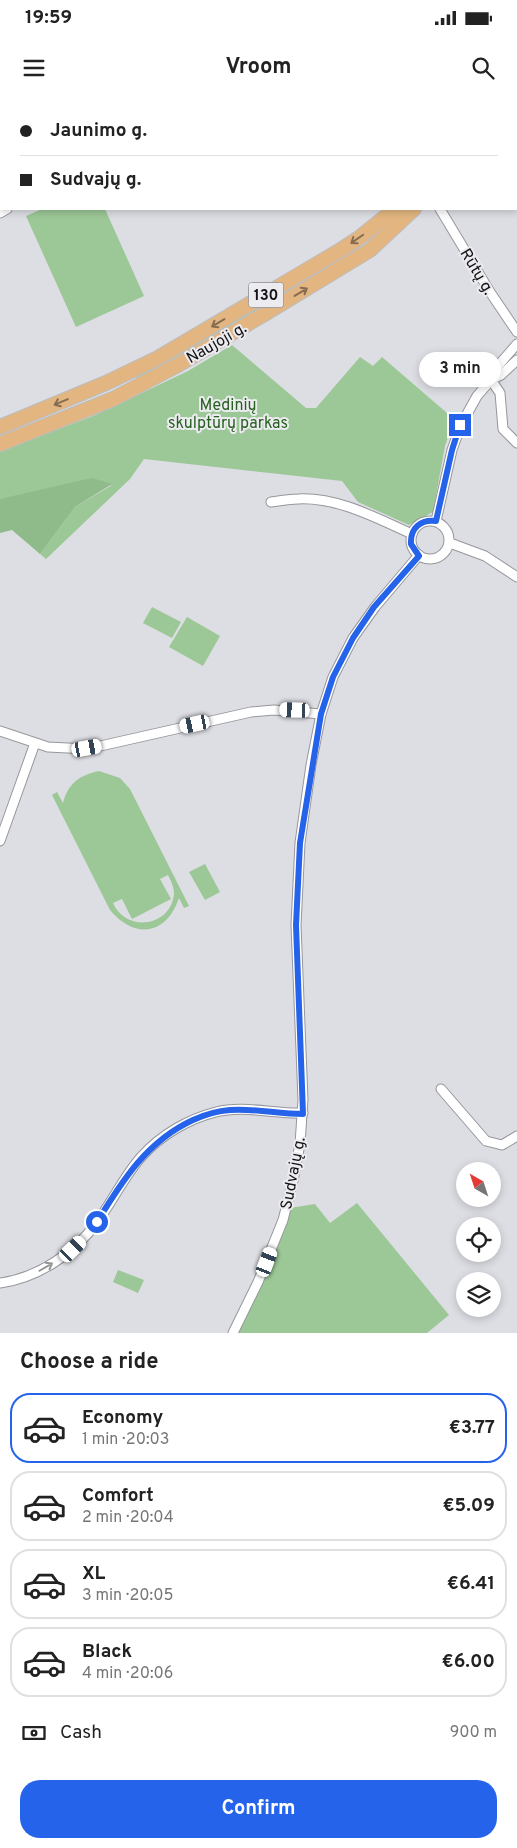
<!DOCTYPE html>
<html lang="en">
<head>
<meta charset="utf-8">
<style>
	:root { --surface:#fff; --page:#f6f6f6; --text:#222; --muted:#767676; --line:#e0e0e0; --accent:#2563eb }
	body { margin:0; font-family:Overpass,sans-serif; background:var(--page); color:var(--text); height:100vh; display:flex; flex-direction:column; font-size:19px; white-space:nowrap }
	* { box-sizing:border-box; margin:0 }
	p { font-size:16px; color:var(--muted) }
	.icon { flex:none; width:28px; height:28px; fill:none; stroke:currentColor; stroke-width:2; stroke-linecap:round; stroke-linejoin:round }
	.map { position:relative; height:1233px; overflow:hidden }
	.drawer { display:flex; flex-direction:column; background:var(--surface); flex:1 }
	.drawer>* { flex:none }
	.hud { position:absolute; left:0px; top:0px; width:518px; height:110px; box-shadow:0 2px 8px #0003; display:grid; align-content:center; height:110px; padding:0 20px; background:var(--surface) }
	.needle { width:32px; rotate:321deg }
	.buttons { position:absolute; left:456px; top:1062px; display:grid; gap:10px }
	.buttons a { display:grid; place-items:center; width:45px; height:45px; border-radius:50%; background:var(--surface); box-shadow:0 2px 8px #0003; font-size:25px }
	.end { position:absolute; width:22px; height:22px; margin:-11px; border:6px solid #2563eb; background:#fff; box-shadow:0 0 0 2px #fff }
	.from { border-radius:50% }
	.bubble { position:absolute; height:35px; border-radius:18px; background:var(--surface); box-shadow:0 2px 8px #0003; font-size:16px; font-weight:700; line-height:35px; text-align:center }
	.car { position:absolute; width:15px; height:30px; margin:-15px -8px; border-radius:6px; box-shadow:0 0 4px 1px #0007; background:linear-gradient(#fff 24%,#345 0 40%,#fff 0 76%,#345 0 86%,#fff 0) }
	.hud b { display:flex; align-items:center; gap:18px; height:48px; font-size:19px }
	.hud b+b { border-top:1px solid var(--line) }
	.hud i { width:12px; height:12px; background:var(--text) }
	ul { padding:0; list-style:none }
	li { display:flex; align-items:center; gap:15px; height:70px; margin:0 10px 8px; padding:0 10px; border:2px solid var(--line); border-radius:20px }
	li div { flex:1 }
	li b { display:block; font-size:19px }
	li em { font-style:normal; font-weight:700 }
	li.current { border-color:var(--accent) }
	li>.icon { width:45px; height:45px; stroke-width:1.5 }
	h2 { padding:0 20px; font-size:22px; line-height:60px }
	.pay { display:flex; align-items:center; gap:12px; height:55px; padding:0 20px; font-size:19px }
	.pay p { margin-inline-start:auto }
	.button { display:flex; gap:10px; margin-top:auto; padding:10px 20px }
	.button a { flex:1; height:58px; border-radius:20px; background:var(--accent); color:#fff; font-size:20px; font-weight:700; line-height:58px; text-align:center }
	.status { display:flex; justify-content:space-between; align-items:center; height:35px; padding:0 25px; background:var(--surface); direction:ltr }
	.status svg { height:14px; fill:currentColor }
	header { display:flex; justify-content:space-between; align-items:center; height:65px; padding:0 20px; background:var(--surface); font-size:22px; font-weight:700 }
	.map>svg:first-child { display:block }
	.green { fill:#9cc796; fill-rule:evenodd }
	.forest { fill:#8fba89 }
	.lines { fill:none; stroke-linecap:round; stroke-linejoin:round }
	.minor-casing { stroke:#96979c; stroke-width:11 }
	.primary-casing { stroke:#bdbdbe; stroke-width:16 }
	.minor { stroke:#fff; stroke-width:9 }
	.primary { stroke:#e3b681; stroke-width:14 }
	.oneway { stroke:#866d51 }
	.oneway2 { stroke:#959596 }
	.route { stroke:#2563eb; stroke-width:6 }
	.labels { text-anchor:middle; stroke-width:4; stroke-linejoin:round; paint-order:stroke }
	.shield { fill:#ebebf0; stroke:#545457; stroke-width:1 }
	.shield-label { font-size:15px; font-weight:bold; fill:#141416 }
	.street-label { font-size:16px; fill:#141416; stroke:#ebebf0 }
	.park-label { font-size:16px; fill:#276020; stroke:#ebebf0 }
</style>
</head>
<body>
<div class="status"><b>19:59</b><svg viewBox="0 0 49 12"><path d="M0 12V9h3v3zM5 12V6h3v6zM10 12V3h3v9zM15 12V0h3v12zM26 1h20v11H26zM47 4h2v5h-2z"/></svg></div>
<header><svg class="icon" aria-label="menu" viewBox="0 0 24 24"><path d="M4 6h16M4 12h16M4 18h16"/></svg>Vroom<svg class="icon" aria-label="search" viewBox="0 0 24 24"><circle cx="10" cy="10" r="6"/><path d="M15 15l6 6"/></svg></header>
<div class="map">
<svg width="517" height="1233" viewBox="0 0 517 1233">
	<rect width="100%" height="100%" fill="#dddee3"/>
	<g class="green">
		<polygon points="42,109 105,109 144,196 76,227 26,116"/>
		<path d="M384 128C351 156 313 177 276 199 230 227 184 254 137 279L136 277C179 255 220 230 262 205 304 181 345 157 384 128Z"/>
		<polygon points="232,245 306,308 316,308 360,257 373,266 382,257 454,319 445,346 433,412 409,425 358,402 342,381 144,359 130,379 46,459 40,454 75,407 112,385 0,399 0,351 93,316 188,271"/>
		<polygon points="152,507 181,522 172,538 143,523"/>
		<polygon points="187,517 220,536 203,566 169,547"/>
		<path d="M99 671 120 678 130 689 189 806 184 808 179 798C166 836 134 839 110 810L52 695 57 692 63 703C68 683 80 675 99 671ZM168 775C171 781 174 787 174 794 171 827 126 833 113 803L122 799 132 819 171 799 160 779Z"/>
		<polygon points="205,764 220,792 205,800 189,772"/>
		<polygon points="357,1103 449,1215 427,1233 238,1233 273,1159 290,1108 315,1104 330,1123"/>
		<polygon points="118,1170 144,1180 138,1193 113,1182"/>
	</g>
	<polygon class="forest" points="92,378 112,384 75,407 40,454 12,430 0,433 0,399"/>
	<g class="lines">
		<defs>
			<g id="minor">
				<polyline points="325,0 327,1"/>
				<polyline points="457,0 458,1"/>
				<polyline points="102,1 103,0"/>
				<polyline points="516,53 517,54"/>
				<polyline points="440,109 490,192 517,232"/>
				<polyline points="0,113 7,109"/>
				<polyline points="491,280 500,293 503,329 517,343"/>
				<polyline points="491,280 501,275 517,260"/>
				<path d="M271 402C280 401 289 399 298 399 338 397 376 418 412 434"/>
				<circle cx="430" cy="440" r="19"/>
				<polyline points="436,421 452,350 461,325 477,296 491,280 496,268 517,244"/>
				<polyline points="450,443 485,456 517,477"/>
				<polyline points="0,631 48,647 87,649 251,612 274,610 321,614"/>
				<polyline points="0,741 35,643"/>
				<polyline points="441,989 486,1041 502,1045 517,1036"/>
				<path d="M0 1183C38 1178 75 1153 97 1122 113 1101 124 1076 142 1056 161 1035 188 1019 216 1012 244 1005 274 1014 303 1013"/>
				<polyline points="233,1233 258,1182 283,1120 293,1081 300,1044 303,1000 296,825 300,743 311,665 321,614 333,577 353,538 375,507 419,455"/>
			</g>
			<g id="primary">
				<polyline points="490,1 491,0"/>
				<polyline points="505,1 506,0"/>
				<polyline points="0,327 106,283 158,258 339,151 359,138 395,109"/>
				<polyline points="0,344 113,299 176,266 266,213 370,150 414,109"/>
			</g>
		</defs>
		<use href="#minor" class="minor-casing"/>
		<use href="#primary" class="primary-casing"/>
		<use href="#minor" class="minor"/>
		<use href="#primary" class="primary"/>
	</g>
	<defs><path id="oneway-shaft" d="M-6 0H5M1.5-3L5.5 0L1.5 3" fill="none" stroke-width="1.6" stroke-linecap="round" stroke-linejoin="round" transform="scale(1.25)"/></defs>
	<g class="oneway">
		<use href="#oneway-shaft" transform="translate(357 139) rotate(145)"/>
		<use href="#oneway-shaft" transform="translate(301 192) rotate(-31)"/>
		<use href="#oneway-shaft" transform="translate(218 223) rotate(149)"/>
		<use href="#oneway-shaft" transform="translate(61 302) rotate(157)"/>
	</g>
	<use class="oneway2" href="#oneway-shaft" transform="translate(46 1167) rotate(-30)"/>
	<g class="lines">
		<path class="route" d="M97 1122C122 1081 147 1041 193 1020 204 1015 217 1011 230 1010 254 1008 278 1014 303 1014L296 825 300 743 321 614 333 577 353 538 374 507 419 456 411 444C410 428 421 419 436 421L452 350 460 325"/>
	</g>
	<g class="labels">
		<rect class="shield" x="248.5" y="182.5" width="35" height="25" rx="4"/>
		<g class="shield-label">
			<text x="266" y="200">130</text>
		</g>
		<g class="street-label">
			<text transform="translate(478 171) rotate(59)" y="6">Rūtų g.</text>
			<text transform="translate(216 242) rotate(-30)" y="6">Naujoji g.</text>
			<text transform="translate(292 1073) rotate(-79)" y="6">Sudvajų g.</text>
		</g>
		<g class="park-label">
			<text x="228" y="310">Medinių<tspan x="228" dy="18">skulptūrų parkas</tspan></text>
		</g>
	</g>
</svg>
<div class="buttons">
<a><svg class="needle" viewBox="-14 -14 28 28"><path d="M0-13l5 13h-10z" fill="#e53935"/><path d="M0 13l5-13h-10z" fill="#767676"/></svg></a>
<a><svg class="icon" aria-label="locate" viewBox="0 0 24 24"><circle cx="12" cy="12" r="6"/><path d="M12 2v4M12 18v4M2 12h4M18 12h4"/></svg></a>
<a><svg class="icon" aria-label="layers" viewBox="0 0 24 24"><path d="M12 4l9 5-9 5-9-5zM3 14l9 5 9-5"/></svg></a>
</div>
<i class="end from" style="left:97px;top:1122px"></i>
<i class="end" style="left:460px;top:325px"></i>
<div class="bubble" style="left:419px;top:252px;width:82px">3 min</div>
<i class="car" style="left:295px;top:610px;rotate:272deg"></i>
<i class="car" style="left:195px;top:624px;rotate:258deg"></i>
<i class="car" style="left:87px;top:648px;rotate:80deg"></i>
<i class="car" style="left:73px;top:1149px;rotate:46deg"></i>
<i class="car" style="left:267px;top:1162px;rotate:21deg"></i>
<div class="hud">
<b><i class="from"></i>Jaunimo g.</b>
<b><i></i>Sudvajų g.</b>
</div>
</div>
<section class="drawer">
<h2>Choose a ride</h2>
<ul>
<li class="current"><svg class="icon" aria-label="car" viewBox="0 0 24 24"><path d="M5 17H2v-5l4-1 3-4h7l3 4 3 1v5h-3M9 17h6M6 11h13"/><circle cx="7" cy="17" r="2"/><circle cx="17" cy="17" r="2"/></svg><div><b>Economy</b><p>1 min · 20:03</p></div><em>€3.77</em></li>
<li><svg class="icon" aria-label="car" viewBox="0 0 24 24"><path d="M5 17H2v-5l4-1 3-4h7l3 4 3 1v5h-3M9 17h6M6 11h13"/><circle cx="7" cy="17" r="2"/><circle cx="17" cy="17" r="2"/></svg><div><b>Comfort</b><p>2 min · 20:04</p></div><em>€5.09</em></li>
<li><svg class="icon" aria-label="car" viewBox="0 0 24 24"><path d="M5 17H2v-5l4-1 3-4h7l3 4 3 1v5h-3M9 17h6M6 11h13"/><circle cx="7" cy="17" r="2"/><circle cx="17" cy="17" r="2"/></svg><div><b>XL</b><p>3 min · 20:05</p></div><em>€6.41</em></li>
<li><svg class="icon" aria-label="car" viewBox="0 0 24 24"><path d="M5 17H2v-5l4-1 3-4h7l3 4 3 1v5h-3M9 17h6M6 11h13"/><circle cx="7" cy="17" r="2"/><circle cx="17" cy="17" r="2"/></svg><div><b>Black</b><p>4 min · 20:06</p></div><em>€6.00</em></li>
</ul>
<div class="pay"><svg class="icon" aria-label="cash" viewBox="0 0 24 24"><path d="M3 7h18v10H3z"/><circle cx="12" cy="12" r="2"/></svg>Cash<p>900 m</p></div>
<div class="button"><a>Confirm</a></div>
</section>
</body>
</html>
